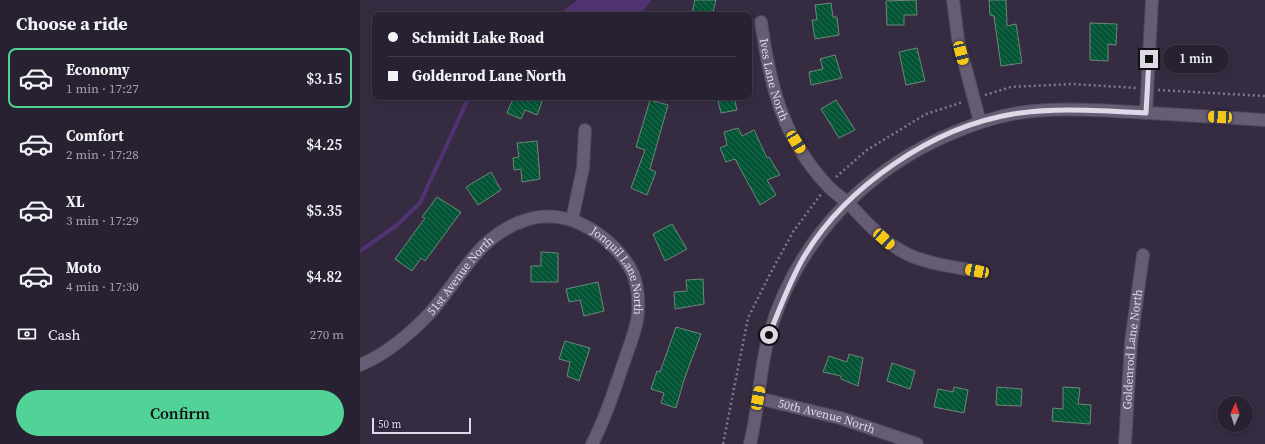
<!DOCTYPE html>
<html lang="en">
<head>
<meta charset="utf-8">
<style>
	:root { --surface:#282132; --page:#342e3e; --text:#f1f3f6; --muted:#a5a3ac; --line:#443e4d; --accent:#51d398 }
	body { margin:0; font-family:"Source Serif 4",serif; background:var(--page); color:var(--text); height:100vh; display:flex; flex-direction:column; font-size:15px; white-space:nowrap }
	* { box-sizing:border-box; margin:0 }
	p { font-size:13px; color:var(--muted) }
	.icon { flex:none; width:22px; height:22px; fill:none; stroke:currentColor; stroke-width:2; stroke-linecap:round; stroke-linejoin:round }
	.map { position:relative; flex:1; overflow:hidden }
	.panel { display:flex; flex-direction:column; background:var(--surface); width:360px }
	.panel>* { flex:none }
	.guide { position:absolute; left:12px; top:12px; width:380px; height:88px; border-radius:8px; box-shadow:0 2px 6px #0003,0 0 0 1px var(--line); display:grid; align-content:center; height:88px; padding:0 16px; background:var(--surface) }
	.needle { width:26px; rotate:3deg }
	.controls { position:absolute; left:857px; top:396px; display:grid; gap:8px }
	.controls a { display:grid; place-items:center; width:36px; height:36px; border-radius:50%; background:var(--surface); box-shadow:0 2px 6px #0003,0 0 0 1px var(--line); font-size:20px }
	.scale { position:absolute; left:12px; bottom:10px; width:99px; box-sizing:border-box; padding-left:4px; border:2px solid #dfd9e7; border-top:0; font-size:11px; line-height:14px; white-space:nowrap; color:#dfd9e7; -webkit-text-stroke:3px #2c2238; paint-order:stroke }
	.end { position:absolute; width:18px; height:18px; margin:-9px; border:5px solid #dfd9e7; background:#111; box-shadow:0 0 0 2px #111 }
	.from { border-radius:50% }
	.bubble { position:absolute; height:28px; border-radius:14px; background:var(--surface); box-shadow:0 2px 6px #0003,0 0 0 1px var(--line); font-size:13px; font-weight:600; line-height:28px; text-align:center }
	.car { position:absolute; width:12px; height:24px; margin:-12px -6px; border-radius:5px; box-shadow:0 0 3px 1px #0007; background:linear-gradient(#f5c518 24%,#345 0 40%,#f5c518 0 76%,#345 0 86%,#f5c518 0) }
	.guide b { display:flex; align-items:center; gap:14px; height:38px; font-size:15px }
	.guide b+b { border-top:1px solid var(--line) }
	.guide i { width:10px; height:10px; background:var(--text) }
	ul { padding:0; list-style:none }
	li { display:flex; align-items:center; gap:12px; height:60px; margin:0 8px 6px; padding:0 8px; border:2px solid transparent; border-radius:8px }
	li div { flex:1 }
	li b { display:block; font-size:15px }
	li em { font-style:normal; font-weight:600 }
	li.active { border-color:var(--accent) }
	li>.icon { width:36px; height:36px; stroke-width:1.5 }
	h2 { padding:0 16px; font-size:18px; line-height:48px }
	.pay { display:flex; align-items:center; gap:10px; height:44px; padding:0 16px; font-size:15px }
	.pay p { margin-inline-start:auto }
	.cta { display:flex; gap:8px; margin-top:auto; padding:8px 16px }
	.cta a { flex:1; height:46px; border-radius:24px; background:var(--accent); color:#111; font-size:16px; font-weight:600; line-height:46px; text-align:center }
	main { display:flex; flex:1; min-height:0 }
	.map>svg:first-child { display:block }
	.water { fill:#513272 }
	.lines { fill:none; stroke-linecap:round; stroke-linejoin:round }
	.stream { stroke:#513272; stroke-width:4 }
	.building { fill:url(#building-back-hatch); stroke:#6b8878 }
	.minor-casing { stroke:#4f475a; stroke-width:14 }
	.path { stroke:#80788a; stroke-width:2.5; stroke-dasharray:2 3; stroke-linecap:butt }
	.minor { stroke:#665c74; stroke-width:12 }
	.route { stroke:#dfd9e7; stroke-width:5 }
	.labels { text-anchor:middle; stroke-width:3; stroke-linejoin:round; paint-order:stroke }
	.street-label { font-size:12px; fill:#dfd9e7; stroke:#2c2238 }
</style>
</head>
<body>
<main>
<section class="panel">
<h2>Choose a ride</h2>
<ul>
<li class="active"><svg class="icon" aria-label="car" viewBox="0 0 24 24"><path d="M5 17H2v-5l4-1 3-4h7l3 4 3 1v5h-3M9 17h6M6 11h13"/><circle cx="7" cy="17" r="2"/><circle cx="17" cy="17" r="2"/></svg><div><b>Economy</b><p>1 min · 17:27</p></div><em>$3.15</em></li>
<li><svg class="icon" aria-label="car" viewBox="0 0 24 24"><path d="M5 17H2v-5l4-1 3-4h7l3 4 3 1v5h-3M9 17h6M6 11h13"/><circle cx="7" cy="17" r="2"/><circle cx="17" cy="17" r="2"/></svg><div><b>Comfort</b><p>2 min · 17:28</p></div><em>$4.25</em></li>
<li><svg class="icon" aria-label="car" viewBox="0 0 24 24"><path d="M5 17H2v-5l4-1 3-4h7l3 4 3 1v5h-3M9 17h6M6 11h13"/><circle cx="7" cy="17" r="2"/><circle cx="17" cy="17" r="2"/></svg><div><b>XL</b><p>3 min · 17:29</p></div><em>$5.35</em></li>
<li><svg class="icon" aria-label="car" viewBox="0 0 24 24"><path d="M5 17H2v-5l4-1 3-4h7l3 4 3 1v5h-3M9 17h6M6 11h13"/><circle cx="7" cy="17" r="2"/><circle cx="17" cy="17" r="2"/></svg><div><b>Moto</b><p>4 min · 17:30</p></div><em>$4.82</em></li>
</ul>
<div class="pay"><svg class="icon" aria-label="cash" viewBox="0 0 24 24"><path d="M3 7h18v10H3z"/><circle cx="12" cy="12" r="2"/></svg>Cash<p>270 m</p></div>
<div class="cta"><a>Confirm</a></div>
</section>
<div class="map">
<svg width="905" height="444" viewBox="0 0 905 444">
	<defs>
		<pattern id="building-back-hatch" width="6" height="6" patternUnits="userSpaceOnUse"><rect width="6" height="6" fill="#045436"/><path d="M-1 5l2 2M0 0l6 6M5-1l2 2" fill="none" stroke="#286c53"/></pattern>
	</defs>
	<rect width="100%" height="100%" fill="#362c42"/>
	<polygon class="water" points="218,0 291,0 281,15 204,15 204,10"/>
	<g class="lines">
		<polyline class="stream" points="0,251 37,225 60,203 109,97"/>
	</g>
	<g class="building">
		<polygon points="335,0 356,0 352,15 332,13"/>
		<polygon points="556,0 557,15 544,15 544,25 527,25 526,1"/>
		<polygon points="629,0 646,0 647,26 656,24 662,63 641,66 634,16 630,15"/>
		<polygon points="471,3 473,17 477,17 479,35 455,39 452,20 457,20 455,5"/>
		<polygon points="730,23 757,24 756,45 748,44 748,61 730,60"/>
		<polygon points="557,48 565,81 546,85 539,52"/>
		<polygon points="475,55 482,78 451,85 449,72 463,69 460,59"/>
		<polygon points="154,97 176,97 183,99 177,115 165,110 161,119 147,113"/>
		<polygon points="357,97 374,97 377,110 361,113"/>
		<polygon points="290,100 308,105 290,169 296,172 287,195 271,188 285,150 276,147"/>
		<polygon points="476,100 495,130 479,138 461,109"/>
		<polygon points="378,128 382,136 394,130 407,158 409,157 420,175 407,180 416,195 400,205 375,159 366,162 360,148 367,145 364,132"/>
		<polygon points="177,141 180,179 162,182 161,169 154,170 153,158 159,157 157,143"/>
		<polygon points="131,172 141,190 118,205 106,187"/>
		<polygon points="77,197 101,212 65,261 61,258 52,271 35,259 65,218 62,217"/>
		<polygon points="312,224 327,249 305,261 293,234"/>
		<polygon points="181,252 198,253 198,282 171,282 171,266 181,266"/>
		<polygon points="343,279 344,304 315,309 314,292 327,291 326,280"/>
		<polygon points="238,282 244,311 224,316 220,300 209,302 206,289"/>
		<polygon points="316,327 341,334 324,380 316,408 301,403 304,393 291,389 297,371 300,372"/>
		<polygon points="205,341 230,348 219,381 207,376 210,362 199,359"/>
		<polygon points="489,354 503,358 498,386 481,379 481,376 463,372 469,356 487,362"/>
		<polygon points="532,363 555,371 550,389 527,381"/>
		<polygon points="594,387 608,390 604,413 574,407 578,389 593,392"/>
		<polygon points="637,387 662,389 661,406 636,405"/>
		<polygon points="703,387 720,388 718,404 731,405 730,424 692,421 693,408 703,409"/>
	</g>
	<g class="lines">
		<defs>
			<g id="minor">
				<polyline points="593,0 598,39 620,122"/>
				<path id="s1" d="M401 22C410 85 422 137 467 185 474 193 484 199 492 207 509 225 526 244 549 255 570 264 594 267 617 271"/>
				<polyline points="786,113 792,0"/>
				<polyline points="212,220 223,168 225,130"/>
				<path id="s2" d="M0 365C27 354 50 334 70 313 101 278 118 235 166 220 183 214 203 216 219 223 241 233 256 246 269 266 277 279 279 297 278 313 277 329 269 346 264 362 254 390 246 418 232 444"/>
				<path id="s3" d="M398 398 480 418 557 444"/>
				<path d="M390 444C399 408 399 371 409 335 436 241 505 169 595 132 614 124 632 118 652 114 692 107 733 110 773 112 817 115 861 117 905 120"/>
				<path id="s4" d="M765 444 771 342 783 255"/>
			</g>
		</defs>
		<use href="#minor" class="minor-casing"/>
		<g class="path">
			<polyline points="798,90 905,96"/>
			<polyline points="625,95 651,87 712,84 777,88"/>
			<polyline points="476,177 507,150 566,114 603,102"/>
			<polyline points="363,444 388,318 409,276 433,232 461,194"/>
		</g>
		<use href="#minor" class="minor"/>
	</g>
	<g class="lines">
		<path class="route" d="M409 335C420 308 430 280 445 255 487 186 573 127 653 114 697 107 742 111 786 113L789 59"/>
	</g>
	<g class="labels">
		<g class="street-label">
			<text dy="4" stroke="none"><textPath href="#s1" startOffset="59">Ives Lane North</textPath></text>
			<text dy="4" stroke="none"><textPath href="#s2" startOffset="344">Jonquil Lane North</textPath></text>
			<text dy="4" stroke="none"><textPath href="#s2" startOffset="136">51st Avenue North</textPath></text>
			<text dy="4" stroke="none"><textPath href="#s4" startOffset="95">Goldenrod Lane North</textPath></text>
			<text dy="4" stroke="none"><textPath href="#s3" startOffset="71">50th Avenue North</textPath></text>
		</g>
	</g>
</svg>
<div class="controls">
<a><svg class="needle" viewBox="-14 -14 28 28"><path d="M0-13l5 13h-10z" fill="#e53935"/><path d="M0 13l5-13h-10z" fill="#a5a3ac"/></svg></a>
</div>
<div class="scale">50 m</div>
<i class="end from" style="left:409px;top:335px"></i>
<i class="end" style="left:789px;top:59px"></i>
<div class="bubble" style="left:803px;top:45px;width:66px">1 min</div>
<i class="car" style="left:601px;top:53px;rotate:166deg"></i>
<i class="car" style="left:860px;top:117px;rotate:273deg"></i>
<i class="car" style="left:436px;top:142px;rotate:148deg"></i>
<i class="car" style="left:524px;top:239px;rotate:132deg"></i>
<i class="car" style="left:617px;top:271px;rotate:281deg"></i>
<i class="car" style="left:398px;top:398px;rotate:11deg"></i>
<div class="guide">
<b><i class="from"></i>Schmidt Lake Road</b>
<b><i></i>Goldenrod Lane North</b>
</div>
</div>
</main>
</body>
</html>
